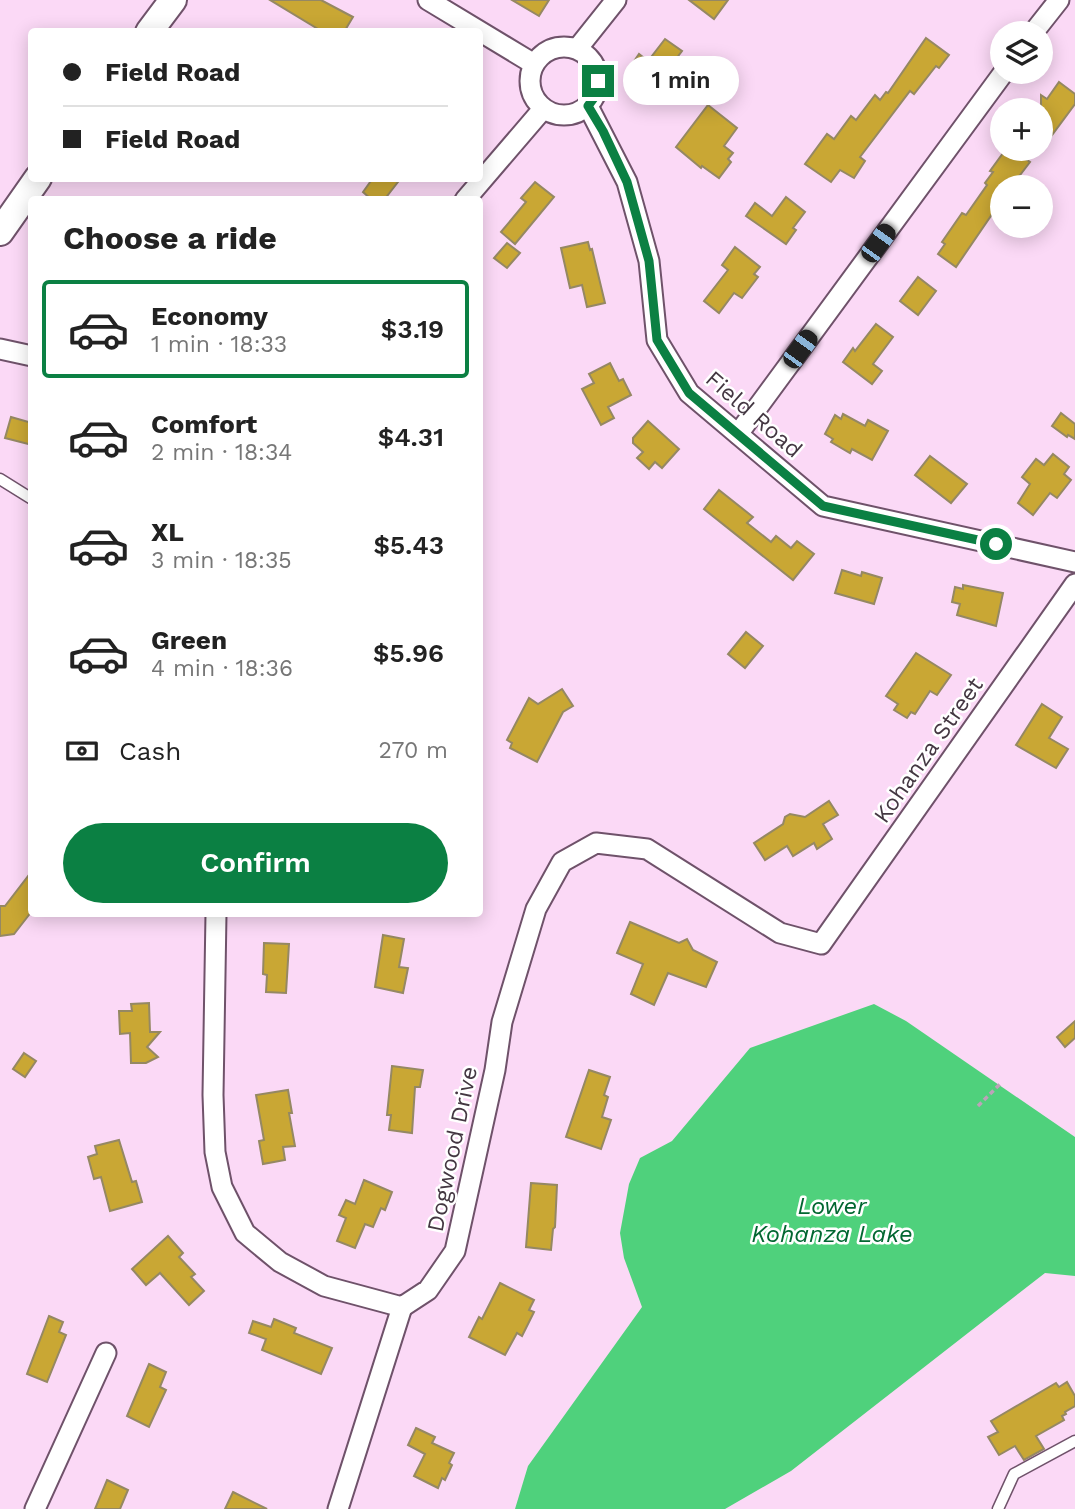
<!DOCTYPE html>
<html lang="en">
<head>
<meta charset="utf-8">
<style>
	:root { --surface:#fff; --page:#f2f2f2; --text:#222; --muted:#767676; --line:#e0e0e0; --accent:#0b8043 }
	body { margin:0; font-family:"Work Sans",sans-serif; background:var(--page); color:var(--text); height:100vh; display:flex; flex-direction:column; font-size:26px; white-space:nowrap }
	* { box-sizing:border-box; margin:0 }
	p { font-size:23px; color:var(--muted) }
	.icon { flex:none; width:38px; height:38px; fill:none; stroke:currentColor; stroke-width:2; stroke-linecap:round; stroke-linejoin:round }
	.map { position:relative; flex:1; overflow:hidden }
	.details { position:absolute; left:28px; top:196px; width:455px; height:721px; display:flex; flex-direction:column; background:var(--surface); border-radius:7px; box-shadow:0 4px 18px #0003 }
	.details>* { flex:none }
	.hud { position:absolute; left:28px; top:28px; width:455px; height:154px; border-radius:7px; box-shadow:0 4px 18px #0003; display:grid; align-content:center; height:154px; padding:0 35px; background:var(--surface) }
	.fabs { position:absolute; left:990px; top:21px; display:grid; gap:14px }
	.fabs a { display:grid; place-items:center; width:63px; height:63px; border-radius:50%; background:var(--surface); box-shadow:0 4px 18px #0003; font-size:35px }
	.end { position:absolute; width:32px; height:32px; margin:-16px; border:9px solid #0b8043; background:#fff; box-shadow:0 0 0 4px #fff }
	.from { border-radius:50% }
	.bubble { position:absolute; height:49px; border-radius:24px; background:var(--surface); box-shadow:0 4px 18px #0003; font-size:23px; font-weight:600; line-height:49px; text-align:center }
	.car { position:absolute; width:21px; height:42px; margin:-21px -10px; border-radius:9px; box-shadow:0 0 5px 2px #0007; background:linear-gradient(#222 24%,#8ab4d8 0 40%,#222 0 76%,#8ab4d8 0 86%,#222 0) }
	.hud b { display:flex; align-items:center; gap:24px; height:66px; font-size:26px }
	.hud b+b { border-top:2px solid var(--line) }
	.hud i { width:18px; height:18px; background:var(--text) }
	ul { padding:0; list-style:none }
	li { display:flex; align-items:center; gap:21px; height:98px; margin:0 14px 10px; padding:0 21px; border:4px solid transparent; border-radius:7px }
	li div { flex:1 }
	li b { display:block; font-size:26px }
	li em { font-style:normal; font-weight:600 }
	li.active { border-color:var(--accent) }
	li>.icon { width:63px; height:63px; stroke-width:1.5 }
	h2 { padding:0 35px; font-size:32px; line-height:84px }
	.pay { display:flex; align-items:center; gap:18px; height:77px; padding:0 35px; font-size:26px }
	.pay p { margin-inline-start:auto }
	.action { display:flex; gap:14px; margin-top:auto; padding:14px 35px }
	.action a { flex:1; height:80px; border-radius:42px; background:var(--accent); color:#fff; font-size:28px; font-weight:600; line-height:80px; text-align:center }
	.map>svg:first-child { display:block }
	.water { fill:#4fd17c }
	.building { fill:#c9a734; stroke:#958863; stroke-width:2 }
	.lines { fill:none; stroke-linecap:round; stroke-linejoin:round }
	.lane-casing { stroke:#6f526a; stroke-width:13 }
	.street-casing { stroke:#6f526a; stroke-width:23 }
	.secondary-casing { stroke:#6f526a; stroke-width:30 }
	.path { stroke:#bda2b9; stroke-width:3.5; stroke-dasharray:5 3.5; stroke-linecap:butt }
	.lane { stroke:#fff; stroke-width:10 }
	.street { stroke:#fff; stroke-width:19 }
	.secondary { stroke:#fff; stroke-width:26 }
	.route { stroke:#0b8043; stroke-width:9 }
	.labels { text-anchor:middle; stroke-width:5; stroke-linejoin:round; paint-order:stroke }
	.street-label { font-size:23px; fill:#443742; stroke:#fff }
	.water-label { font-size:24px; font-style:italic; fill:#026731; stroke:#fff }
</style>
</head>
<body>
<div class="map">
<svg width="1075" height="1509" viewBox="0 0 1075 1509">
	<rect width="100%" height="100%" fill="#fbd9f6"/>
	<polygon class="water" points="874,1004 906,1021 1075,1137 1075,1276 1045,1273 791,1471 725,1509 515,1509 528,1466 642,1307 624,1258 620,1233 629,1184 640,1158 672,1141 750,1048"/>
	<g class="building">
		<polygon points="270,0 321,0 353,17 344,32 323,32"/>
		<polygon points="512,0 549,0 539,16"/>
		<polygon points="689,0 728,0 714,19"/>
		<polygon points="926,38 949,55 939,68 936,66 914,94 910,91 860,157 865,161 854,178 840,170 831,182 805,164 827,134 834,139 851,116 856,120 875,95 880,100 886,92 888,93"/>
		<polygon points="665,39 682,51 660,80 653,75 646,84 628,70 639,54 648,61"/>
		<polygon points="1059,82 1075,94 1075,104 1041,150 1041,95 1047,99"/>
		<polygon points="708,105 737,128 724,146 733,153 728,159 731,162 719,178 702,166 701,168 676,147"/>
		<polygon points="1006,149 1011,149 1030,162 1011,187 1003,187 1003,216 995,210 956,267 938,254 945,244 942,242 962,213 966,215 987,185 985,183 993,172 990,171"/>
		<polygon points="373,178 401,178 384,200 372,200 363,192"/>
		<polygon points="535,182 554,197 515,244 501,232 526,202 521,198"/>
		<polygon points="786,197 805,212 793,228 796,230 786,244 746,216 755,203 772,216"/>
		<polygon points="588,242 590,250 592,249 605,303 587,307 582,285 570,288 561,248"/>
		<polygon points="507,243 520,253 507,268 494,258"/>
		<polygon points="735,247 760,267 754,274 758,277 742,298 734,293 719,313 704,301 728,270 722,265"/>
		<polygon points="918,277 936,291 918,315 900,301"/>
		<polygon points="876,324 893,337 873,364 882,371 872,384 843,362 853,348 855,351"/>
		<polygon points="610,363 619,381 623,379 631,395 608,407 614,418 601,425 582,389 594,383 589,374"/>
		<polygon points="1061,413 1075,424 1075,439 1068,435 1067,437 1052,426"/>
		<polygon points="843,414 865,426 868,420 888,431 872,460 852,449 850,453 831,442 833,439 825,434 835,415 841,419"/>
		<polygon points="11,417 32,423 32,445 5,438"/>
		<polygon points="648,421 679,449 662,468 655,462 649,469 637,458 643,452 633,443 633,438"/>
		<polygon points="1053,454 1069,467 1064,474 1071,480 1057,498 1050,493 1033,515 1018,503 1030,484 1022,477 1036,459 1044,465"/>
		<polygon points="930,456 967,484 951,503 915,475"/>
		<polygon points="719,490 753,517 747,523 771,542 776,536 791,548 797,541 814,554 793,580 704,509"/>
		<polygon points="842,570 861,576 862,572 882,578 874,604 835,593"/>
		<polygon points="963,585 1003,593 996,626 957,615 960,604 952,602 955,587 963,589"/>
		<polygon points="746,632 763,646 745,668 728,654"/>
		<polygon points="916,653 951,675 937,695 930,691 915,714 911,712 907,718 894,710 898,704 886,696"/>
		<polygon points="562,689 573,706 563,712 537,762 510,748 512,743 507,740 529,698 538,704"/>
		<polygon points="1042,704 1062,717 1049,738 1068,749 1056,768 1016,745"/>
		<polygon points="829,801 838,815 823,824 832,839 817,849 814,843 793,856 787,846 765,860 754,843 783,824 785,817 790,814 805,817"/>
		<polygon points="32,871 32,911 14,934 0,936 0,906 5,906"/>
		<polygon points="630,922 679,943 687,939 693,950 717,962 706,987 668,973 654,1005 631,994 643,964 617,953"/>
		<polygon points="383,935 404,939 399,967 408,968 403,993 375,987"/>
		<polygon points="264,943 289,944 286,993 266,992 267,975 263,974"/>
		<polygon points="149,1003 150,1032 160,1032 147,1047 158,1057 146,1063 131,1063 130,1033 120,1034 119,1011 132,1011 131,1004"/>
		<polygon points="1075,1021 1075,1038 1065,1047 1057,1037"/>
		<polygon points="24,1053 36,1061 25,1077 13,1069"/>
		<polygon points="392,1066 423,1070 420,1087 415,1087 412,1133 389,1130 391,1115 387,1115"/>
		<polygon points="589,1070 610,1077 604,1095 608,1097 602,1117 611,1120 601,1149 566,1137"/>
		<polygon points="288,1090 292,1113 289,1113 295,1146 283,1147 285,1160 263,1164 259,1141 264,1140 256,1095"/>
		<polygon points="119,1140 132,1182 136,1181 142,1202 110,1211 101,1177 94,1179 88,1157 97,1154 95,1146"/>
		<polygon points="364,1180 392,1192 385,1210 381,1208 373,1227 365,1224 355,1248 337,1241 346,1218 339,1215 346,1200 355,1204"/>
		<polygon points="531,1183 557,1185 555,1227 553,1229 551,1250 526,1247"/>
		<polygon points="168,1236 183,1253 179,1257 195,1274 191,1277 204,1291 189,1305 160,1273 146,1285 132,1269"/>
		<polygon points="500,1283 534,1300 529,1310 534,1312 522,1336 517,1333 505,1355 469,1337 479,1317 482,1319"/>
		<polygon points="49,1316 63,1322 59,1332 66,1335 47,1382 27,1374"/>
		<polygon points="274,1319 296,1328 294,1333 332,1348 321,1374 262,1350 266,1339 249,1333 253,1321 271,1327"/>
		<polygon points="149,1364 166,1372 160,1387 166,1390 149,1427 127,1416"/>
		<polygon points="1067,1382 1075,1396 1075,1406 1065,1412 1066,1414 1062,1416 1064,1420 1036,1436 1044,1449 1024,1460 1015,1446 999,1455 988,1437 998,1432 991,1421 1056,1383 1059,1387"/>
		<polygon points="416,1428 435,1437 432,1443 454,1453 449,1463 452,1465 445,1480 442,1478 438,1488 414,1476 425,1454 408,1445"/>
		<polygon points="107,1480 128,1490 120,1509 95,1509"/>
		<polygon points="233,1492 267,1509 225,1509"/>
	</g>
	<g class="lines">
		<defs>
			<g id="lane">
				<polyline points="0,479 32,499"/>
				<polyline points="998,1509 1014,1474 1075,1441"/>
			</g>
			<g id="street">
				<polyline points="428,0 534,64"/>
				<polyline points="1033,33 1059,0"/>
				<circle cx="564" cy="81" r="34"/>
				<polyline points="577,49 616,0"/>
				<polyline points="588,106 627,182 649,261 657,340 689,393 823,506 1075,562"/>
				<polyline points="465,200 543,109"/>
				<polyline points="0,349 32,356"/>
				<polyline points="738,434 1004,72"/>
				<polyline points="216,914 213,1095 215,1152 222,1187 245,1233 280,1262 324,1286 402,1307 428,1290 455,1251 495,1070 502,1022 536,909 562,862 596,843 647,849 780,933 821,944 1075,584"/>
				<polyline points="35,1509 106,1353"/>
				<polyline points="338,1509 402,1307"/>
			</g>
			<g id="secondary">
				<polyline points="149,32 173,0"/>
				<polyline points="0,232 38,178"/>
			</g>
		</defs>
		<use href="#lane" class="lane-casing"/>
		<use href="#street" class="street-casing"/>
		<use href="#secondary" class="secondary-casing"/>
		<polyline class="path" points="978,1106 1002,1082"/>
		<use href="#lane" class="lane"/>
		<use href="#street" class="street"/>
		<use href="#secondary" class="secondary"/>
	</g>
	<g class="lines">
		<polyline class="route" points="598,81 596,95 588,106 603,131 627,182 649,261 657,340 689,393 823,506 996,544"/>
	</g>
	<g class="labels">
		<g class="street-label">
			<text transform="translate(754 414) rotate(41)" y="8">Field Road</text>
			<text transform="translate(928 750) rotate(-55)" y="8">Kohanza Street</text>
			<text transform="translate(452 1149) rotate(-78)" y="8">Dogwood Drive</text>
		</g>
		<g class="water-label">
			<text x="832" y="1214">Lower<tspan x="832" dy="28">Kohanza Lake</tspan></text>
		</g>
	</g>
</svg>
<div class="fabs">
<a><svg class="icon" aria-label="layers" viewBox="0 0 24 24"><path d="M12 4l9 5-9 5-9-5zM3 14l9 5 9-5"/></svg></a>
<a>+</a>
<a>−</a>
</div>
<i class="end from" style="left:996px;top:544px"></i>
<i class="end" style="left:598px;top:81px"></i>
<div class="bubble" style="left:623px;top:56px;width:116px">1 min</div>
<i class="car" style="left:878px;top:243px;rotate:36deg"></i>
<i class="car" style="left:800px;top:349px;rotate:36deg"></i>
<div class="hud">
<b><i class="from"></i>Field Road</b>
<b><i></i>Field Road</b>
</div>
<section class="details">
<h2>Choose a ride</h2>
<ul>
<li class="active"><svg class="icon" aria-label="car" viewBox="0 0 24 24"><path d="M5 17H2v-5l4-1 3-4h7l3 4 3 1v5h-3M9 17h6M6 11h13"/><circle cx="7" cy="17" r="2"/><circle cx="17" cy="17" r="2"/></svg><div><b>Economy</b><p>1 min · 18:33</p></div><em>$3.19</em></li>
<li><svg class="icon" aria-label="car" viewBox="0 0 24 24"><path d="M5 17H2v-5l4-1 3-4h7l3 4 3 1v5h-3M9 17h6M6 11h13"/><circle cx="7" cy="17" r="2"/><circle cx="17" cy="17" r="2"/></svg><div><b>Comfort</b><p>2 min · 18:34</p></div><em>$4.31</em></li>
<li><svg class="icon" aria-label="car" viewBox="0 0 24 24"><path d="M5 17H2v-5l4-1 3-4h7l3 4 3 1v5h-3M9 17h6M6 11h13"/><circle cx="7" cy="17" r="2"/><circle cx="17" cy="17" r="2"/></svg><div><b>XL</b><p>3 min · 18:35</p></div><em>$5.43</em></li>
<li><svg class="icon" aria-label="car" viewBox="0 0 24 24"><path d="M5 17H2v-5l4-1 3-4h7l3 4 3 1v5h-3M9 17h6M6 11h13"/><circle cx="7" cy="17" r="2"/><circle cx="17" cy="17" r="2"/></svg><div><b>Green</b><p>4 min · 18:36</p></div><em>$5.96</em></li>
</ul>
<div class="pay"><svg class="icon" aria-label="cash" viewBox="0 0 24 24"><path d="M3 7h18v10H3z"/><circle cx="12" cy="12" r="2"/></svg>Cash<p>270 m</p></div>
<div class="action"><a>Confirm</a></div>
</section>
</div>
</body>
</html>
